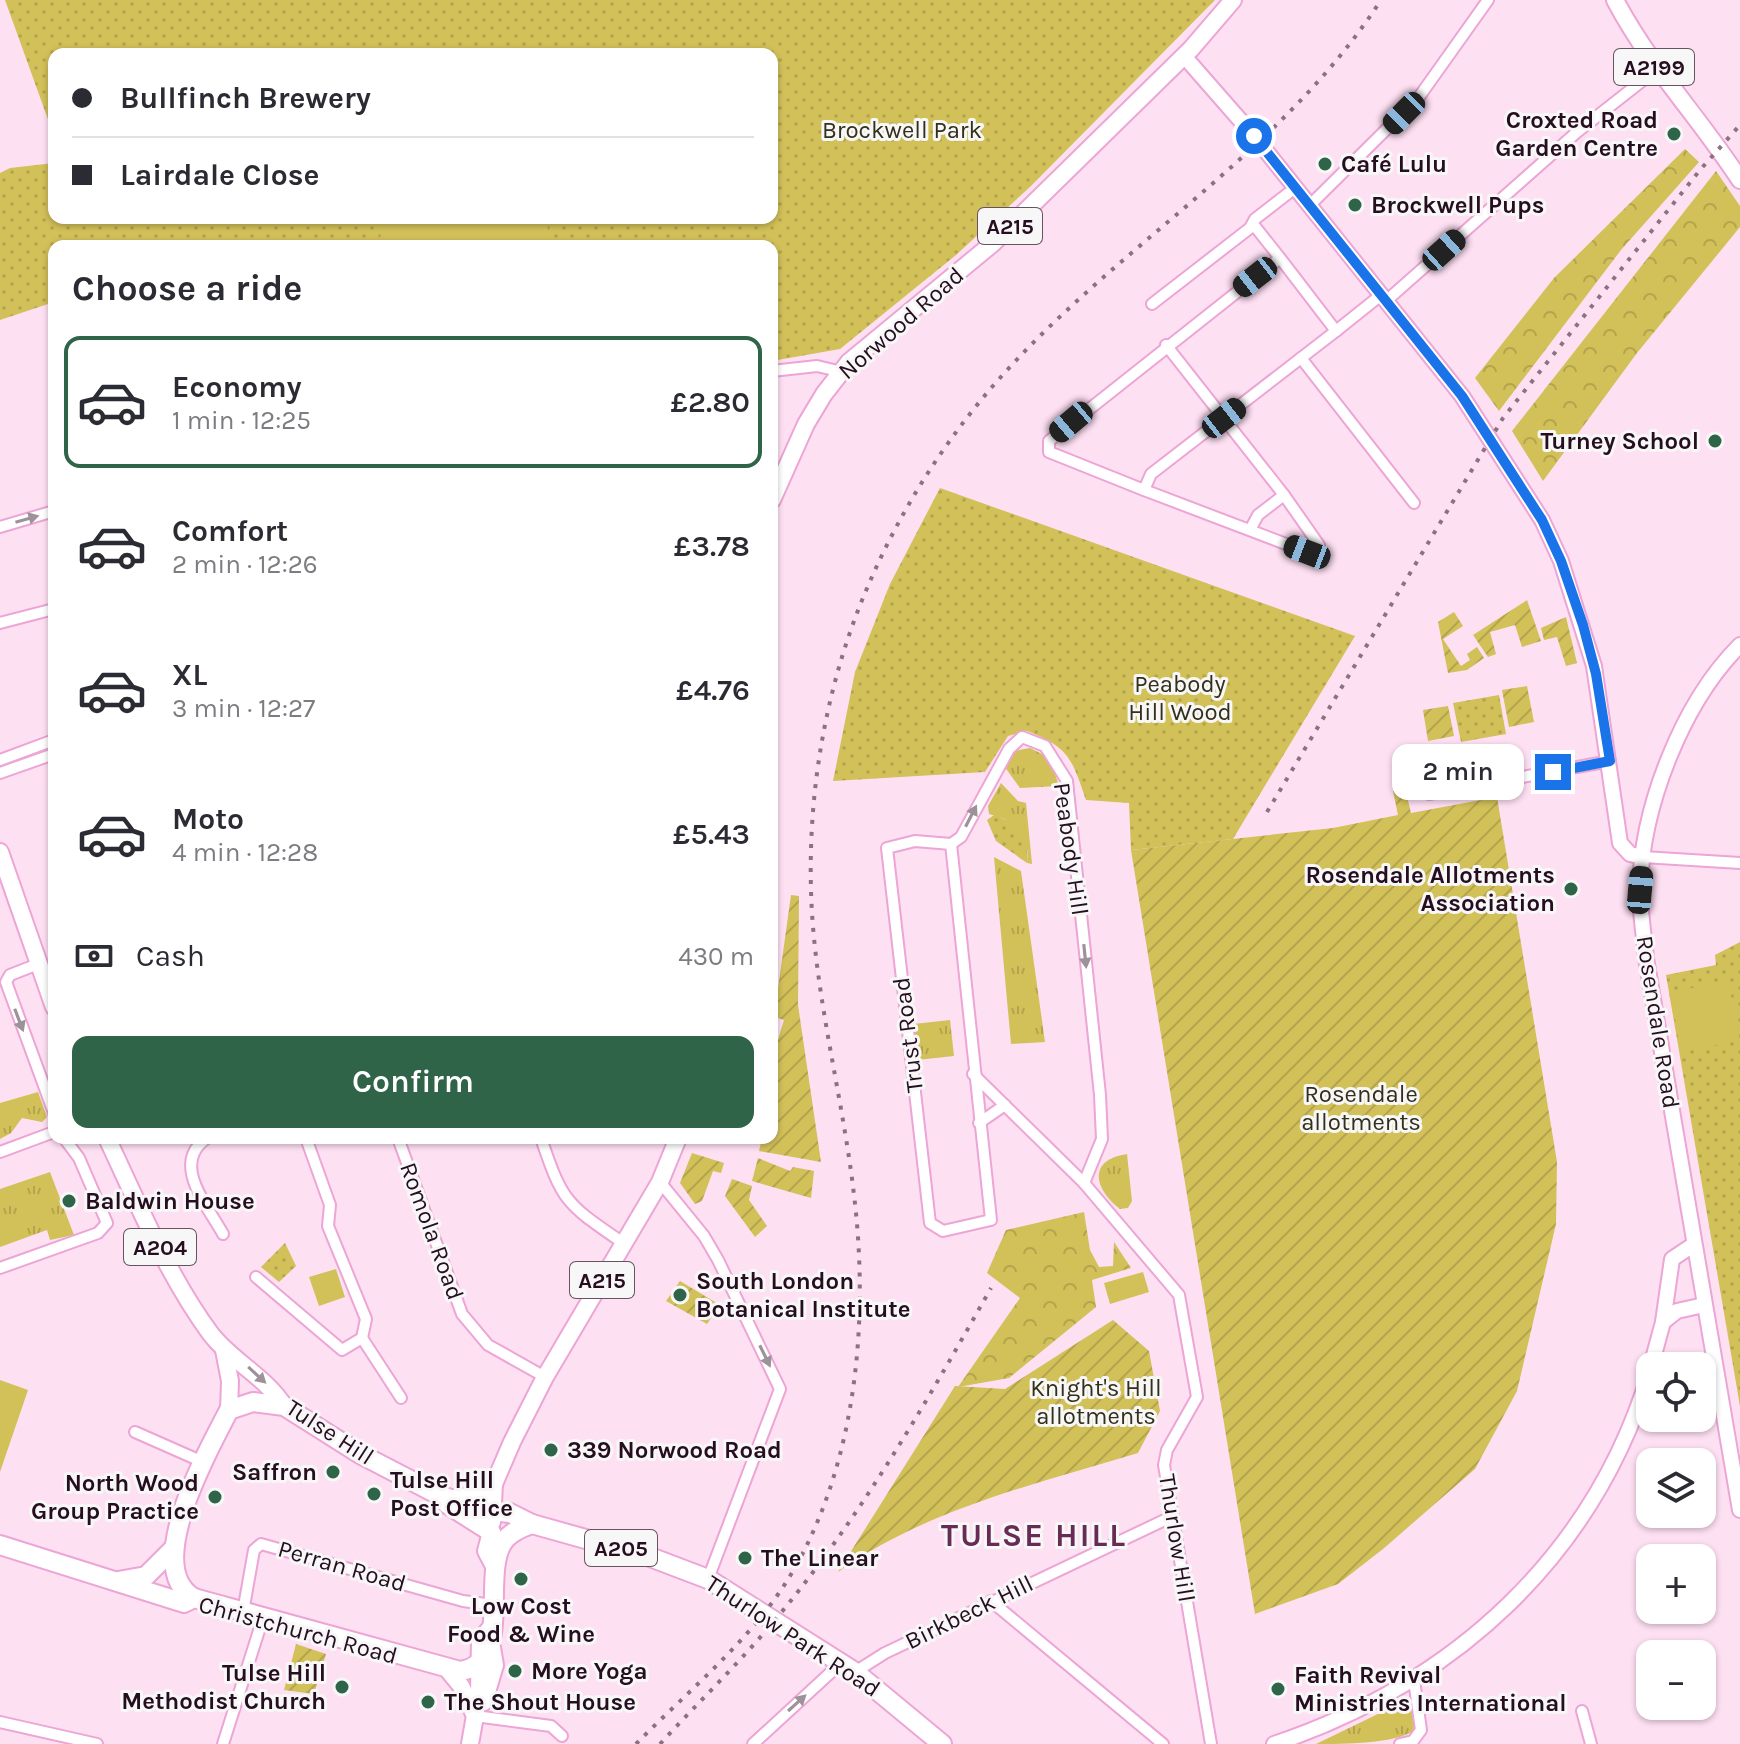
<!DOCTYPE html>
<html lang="en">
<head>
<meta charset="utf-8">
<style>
	:root { --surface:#fff; --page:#f2f2f3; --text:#2b2b33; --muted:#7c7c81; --line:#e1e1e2; --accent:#306449 }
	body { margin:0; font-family:Karla,sans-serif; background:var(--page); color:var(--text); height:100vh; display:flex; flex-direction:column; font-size:30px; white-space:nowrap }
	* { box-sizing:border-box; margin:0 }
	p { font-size:26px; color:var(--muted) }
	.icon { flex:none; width:44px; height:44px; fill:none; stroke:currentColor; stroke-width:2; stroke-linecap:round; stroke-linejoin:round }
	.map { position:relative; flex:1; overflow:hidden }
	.details { position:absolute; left:48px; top:240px; width:730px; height:904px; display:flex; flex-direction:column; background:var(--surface); border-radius:16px; box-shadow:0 2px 6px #0004 }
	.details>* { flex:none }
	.guide { position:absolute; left:48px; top:48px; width:730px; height:176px; border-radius:16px; box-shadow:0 2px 6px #0004; display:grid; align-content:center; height:176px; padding:0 24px; background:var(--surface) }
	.controls { position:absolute; left:1636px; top:1352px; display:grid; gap:16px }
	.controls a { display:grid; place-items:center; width:80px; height:80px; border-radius:16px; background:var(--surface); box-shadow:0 2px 6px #0004; font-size:40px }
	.end { position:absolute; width:36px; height:36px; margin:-18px; border:10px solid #1a73e8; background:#fff; box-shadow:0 0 0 4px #fff }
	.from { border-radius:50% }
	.bubble { position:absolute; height:56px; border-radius:16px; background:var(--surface); box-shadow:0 2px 6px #0004; font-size:26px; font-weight:600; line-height:56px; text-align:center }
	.car { position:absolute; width:24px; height:48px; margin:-24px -12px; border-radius:10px; box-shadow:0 0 6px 2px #0007; background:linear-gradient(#222 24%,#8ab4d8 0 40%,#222 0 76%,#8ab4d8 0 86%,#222 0) }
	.guide b { display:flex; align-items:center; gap:28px; height:76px; font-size:30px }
	.guide b+b { border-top:2px solid var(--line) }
	.guide i { width:20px; height:20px; background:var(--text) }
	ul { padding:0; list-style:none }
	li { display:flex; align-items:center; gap:24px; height:132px; margin:0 16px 12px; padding:0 8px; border:4px solid transparent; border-radius:16px }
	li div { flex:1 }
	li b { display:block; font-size:30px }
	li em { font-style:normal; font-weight:600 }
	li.active { border-color:var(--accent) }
	li>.icon { width:72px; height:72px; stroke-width:1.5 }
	h2 { padding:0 24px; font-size:36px; line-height:96px }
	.pay { display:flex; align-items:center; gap:20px; height:88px; padding:0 24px; font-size:30px }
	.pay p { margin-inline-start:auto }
	.action { display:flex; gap:16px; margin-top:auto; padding:16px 24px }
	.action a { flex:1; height:92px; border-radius:16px; background:var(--accent); color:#fff; font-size:32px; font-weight:600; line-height:92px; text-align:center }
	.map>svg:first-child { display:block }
	.grass { fill:url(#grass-tufts) }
	.forest { fill:url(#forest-crowns) }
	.park { fill:url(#park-dots) }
	.garden { fill:url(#garden-furrows) }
	.pitch { fill:#d2c059 }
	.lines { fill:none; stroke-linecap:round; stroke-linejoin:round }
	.street-casing { stroke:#eca5d5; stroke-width:14 }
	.secondary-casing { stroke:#eca5d5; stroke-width:18 }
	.primary-casing { stroke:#eca5d5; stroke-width:20 }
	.highway-casing { stroke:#eca5d5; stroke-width:22 }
	.street { stroke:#fff; stroke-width:10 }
	.secondary { stroke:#fff; stroke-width:14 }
	.primary { stroke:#fff; stroke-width:16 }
	.highway { stroke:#fff; stroke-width:18 }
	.rail { stroke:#8c7183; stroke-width:4; stroke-dasharray:4 8; stroke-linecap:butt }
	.oneway { fill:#9d929a }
	.route { stroke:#1a73e8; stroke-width:10 }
	.poi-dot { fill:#306449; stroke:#f7f7f7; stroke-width:3 }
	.labels { text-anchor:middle; stroke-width:6; stroke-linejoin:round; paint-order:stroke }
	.shield { fill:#f7f7f7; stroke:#655360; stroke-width:2 }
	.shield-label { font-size:22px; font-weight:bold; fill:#260d1f }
	.poi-label { font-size:24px; font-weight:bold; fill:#260d1f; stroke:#f7f7f7; text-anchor:start }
	.park-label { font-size:24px; fill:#332f1a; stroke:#f7f7f7 }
	.street-label { font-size:24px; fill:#260d1f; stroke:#f7f7f7 }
	.district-label { font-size:32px; font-weight:bold; letter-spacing:2px; fill:#672b56; stroke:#f7f7f7 }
</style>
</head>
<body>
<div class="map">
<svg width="1740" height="1744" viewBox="0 0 1740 1744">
	<defs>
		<pattern id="grass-tufts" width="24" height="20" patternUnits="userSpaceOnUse" patternTransform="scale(2)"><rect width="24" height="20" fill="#d2c059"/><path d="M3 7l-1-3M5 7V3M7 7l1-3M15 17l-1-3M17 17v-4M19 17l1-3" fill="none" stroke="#b4a44d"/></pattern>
		<pattern id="forest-crowns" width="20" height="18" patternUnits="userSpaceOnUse" patternTransform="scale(2)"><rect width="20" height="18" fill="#d2c059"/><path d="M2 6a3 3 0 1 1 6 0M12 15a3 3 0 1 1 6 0" fill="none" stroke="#b4a44d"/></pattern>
		<pattern id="park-dots" width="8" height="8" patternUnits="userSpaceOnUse" patternTransform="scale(2)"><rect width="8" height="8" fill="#d2c059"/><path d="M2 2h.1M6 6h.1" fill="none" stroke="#b4a44d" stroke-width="1.8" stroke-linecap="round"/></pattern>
		<pattern id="garden-furrows" width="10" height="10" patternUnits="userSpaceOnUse" patternTransform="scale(2)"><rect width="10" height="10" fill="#d2c059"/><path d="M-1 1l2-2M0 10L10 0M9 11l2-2" fill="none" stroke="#b4a44d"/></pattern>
	</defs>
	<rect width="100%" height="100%" fill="#fee0f3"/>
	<g class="grass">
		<polygon points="1030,748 1050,758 1059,786 1020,788 1004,766 1013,751"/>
		<polygon points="1001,783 1018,801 1026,803 1032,864 1027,863 1028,851 1005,819 989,814 988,806"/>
		<polygon points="994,857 1021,871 1045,1042 1011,1044"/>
		<polygon points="950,1020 954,1056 917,1060 914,1024"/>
		<polygon points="38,1092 47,1117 42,1122 22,1118 11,1133 0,1139 0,1103"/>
		<path d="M1127 1154 1132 1201 1128 1208 1120 1209C1094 1189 1087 1160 1127 1154Z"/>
		<polygon points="50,1172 74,1235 50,1240 47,1230 0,1247 0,1189"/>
		<path d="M1413 1697 1416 1730C1394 1744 1345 1744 1316 1744Z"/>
	</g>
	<g class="forest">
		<polygon points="1685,149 1699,162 1621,250 1499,411 1475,378 1554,278"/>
		<polygon points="1716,171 1740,206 1740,227 1637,353 1543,481 1512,431"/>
		<polygon points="1084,1212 1090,1250 1099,1267 1113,1266 1114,1242 1131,1268 1092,1280 1096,1307 1009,1378 958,1387 1020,1298 987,1273 1006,1230"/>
	</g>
	<g class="park">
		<polygon points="5,0 1215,0 1030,187 956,255 840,349 772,361 772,246 54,246 54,302 0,320 0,173 10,168 54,163 54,218 772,218 772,54 54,54 54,136"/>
		<path d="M940 488 1355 636 1233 839 1131 850 1129 803 1086 800C1072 759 1069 747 1027 731L1008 736 985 772 833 781 855 672 890 584Z"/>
		<polygon points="1499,695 1506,734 1461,742 1453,703"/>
		<path d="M994 815C1019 823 1030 836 1027 863L996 841 987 820Z"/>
		<polygon points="1740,942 1740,1406 1666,975 1716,965 1715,955"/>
		<polygon points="285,1243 296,1266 279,1282 261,1267"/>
	</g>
	<g class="garden">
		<polygon points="1527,600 1541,641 1522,647 1515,625 1490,632 1496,654 1488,657 1473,635"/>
		<polygon points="1454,612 1463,626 1443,639 1461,666 1470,660 1467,654 1477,647 1484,658 1467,670 1448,673 1438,622"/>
		<polygon points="1566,617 1577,663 1566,666 1557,637 1544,640 1541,628"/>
		<polygon points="1527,686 1534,722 1509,727 1502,690"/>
		<polygon points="1448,706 1454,736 1428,741 1423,710"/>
		<polygon points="1405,788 1411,813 1497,797 1557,1162 1556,1224 1517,1391 1475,1469 1383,1549 1338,1584 1255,1614 1131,850 1333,828 1398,815 1393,791"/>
		<polygon points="791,895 799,896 798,1005 821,1162 759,1151 762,1138 772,1138 772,1096 778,1094 778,1062 772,1061 772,1042 777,1043 784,1020 774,1017"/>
		<polygon points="692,1153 724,1163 721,1173 713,1171 702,1201 695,1204 680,1183"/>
		<polygon points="758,1158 790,1171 793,1167 814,1171 811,1198 752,1181"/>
		<polygon points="732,1179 752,1186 749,1200 767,1226 755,1237 725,1196"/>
		<polygon points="680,1281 720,1305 707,1324 666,1301"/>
		<path d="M1113 1320 1149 1351 1160 1411 1138 1453C1036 1484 927 1509 838 1572L955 1386 1005 1389Z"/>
		<polygon points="296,1644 326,1654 314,1694 284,1690"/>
	</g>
	<g class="pitch">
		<polygon points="387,218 544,218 554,246 377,246"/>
		<polygon points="1728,980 1740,1040 1683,1052 1669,993"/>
		<polygon points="336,1269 345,1297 319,1306 309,1277"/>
		<polygon points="1143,1272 1149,1292 1110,1304 1104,1283"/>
		<polygon points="0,1380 28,1390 0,1472"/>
	</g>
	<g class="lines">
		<defs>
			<g id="street">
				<polyline points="1309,206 1419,97 1488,0"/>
				<polyline points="1253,224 1280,258 1049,441 1049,452 1144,490 1151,474 1336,331 1280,258"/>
				<polyline points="1386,301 1577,132 1656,70"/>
				<polyline points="1152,304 1250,228 1255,219 1295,188"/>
				<polyline points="1336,331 1381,295"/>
				<polyline points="1166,345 1284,495"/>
				<polyline points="1301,358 1414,503"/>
				<polyline points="772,371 817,366 842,372"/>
				<polyline points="1144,490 1307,552 1314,552 1319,545 1284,495 1258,515 1250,530"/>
				<polyline points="0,527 54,511"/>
				<polyline points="0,623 54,609"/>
				<polyline points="0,760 54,740"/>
				<polyline points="0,773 54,754"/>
				<polyline points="1420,783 1429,794 1610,761"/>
				<polygon points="915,841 951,844 991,1220 943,1231 930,1223 887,848"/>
				<polyline points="951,844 961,837 1009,749 1022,737 1045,746 1067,781 1100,1095 1102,1139 1084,1183 973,1074"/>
				<polyline points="1643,857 1740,863"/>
				<polyline points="38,964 10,975 6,982 54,1113"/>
				<polyline points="979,1123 1005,1105"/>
				<path d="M207 1138C170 1163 207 1205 223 1234"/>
				<polyline points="306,1138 330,1205 328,1226 366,1319 362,1338"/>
				<polyline points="398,1138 462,1314 488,1345 545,1377"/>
				<path d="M541 1138C563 1204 567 1204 623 1243"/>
				<polyline points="0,1152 54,1132"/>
				<polyline points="660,1182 704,1236 718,1260 780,1389 708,1579"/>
				<polyline points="1084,1183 1179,1295 1197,1397 1167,1450 1164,1465 1211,1744"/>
				<polyline points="0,1268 98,1233 107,1223 79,1158 64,1138"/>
				<polyline points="256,1277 342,1350 362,1338"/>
				<polyline points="362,1338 401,1398"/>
				<polyline points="135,1432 203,1462"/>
				<polyline points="991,1601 1163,1744"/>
				<polyline points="243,1612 254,1550 261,1544 463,1601 493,1605"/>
				<polyline points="855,1672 885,1653 1173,1516"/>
				<polyline points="1582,1711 1591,1744"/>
				<polyline points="475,1716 551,1726 562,1736"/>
				<polyline points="0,1722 97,1744"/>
				<polyline points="223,1744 263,1618"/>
				<polyline points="753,1744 841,1663"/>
				<polyline points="1400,1744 1413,1741 1421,1730 1414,1680"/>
			</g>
			<g id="secondary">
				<polyline points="1184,56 1254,136 1462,396 1542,520 1561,561 1594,666 1620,843 1630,854 1643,857"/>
				<path d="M1740 645C1682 703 1641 808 1640 890 1640 912 1644 935 1646 958L1740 1510"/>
				<polyline points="1663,1322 1677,1311 1704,1305"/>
				<polyline points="1651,1366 1663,1322 1672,1259 1693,1245"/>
				<path d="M1274 1744C1455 1683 1594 1556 1650 1371"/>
			</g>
			<g id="primary">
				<path d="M1615 0C1651 68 1699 117 1740 180"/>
				<polyline points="772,500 806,424 824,394 849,362 992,244 1191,49 1233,0"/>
				<polyline points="0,852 54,1007"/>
				<path d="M107 1138C138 1204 167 1274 210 1333 231 1361 264 1375 284 1406"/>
				<polyline points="224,1350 230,1381 229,1410"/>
				<polyline points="454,1498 471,1496 494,1484"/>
				<polyline points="492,1522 494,1484 512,1442 545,1377 660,1182 678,1138"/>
				<polyline points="491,1532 486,1551 495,1568"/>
				<polyline points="447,1669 461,1686 475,1716"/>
				<polyline points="484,1702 495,1665 491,1642"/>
				<polyline points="470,1744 479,1693 480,1640 492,1626"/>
			</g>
			<g id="highway">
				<polyline points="447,1504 491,1532"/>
				<path d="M0 1545 184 1603 194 1598 460 1671C513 1664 482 1578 502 1544 508 1533 521 1528 532 1524"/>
				<polyline points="118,1581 146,1576 173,1549"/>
				<path d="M194 1598C141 1568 209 1449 229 1410L253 1402 284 1406 360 1454 437 1494 480 1510 510 1513 532 1524 650 1557 708 1579 855 1672 942 1744"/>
			</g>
		</defs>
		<use href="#street" class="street-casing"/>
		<use href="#secondary" class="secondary-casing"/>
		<use href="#primary" class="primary-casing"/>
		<use href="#highway" class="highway-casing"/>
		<use href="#street" class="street"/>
		<use href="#secondary" class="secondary"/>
		<use href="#primary" class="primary"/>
		<use href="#highway" class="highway"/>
		<g class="rail">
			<polyline points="1267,812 1503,418 1700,170 1740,125"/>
			<path d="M636 1744C690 1689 754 1638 793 1571 857 1461 869 1319 854 1195 843 1100 818 1008 812 913 806 812 821 708 857 613 890 527 938 448 999 379 1119 244 1281 154 1381 0"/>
			<path d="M660 1744C692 1709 725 1677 756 1642 850 1536 922 1410 991 1288"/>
		</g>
	</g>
	<defs><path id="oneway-solid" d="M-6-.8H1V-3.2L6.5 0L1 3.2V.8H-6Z" transform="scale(2)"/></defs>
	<g class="oneway">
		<use href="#oneway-solid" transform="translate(27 519) rotate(-16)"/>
		<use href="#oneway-solid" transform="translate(971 816) rotate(-63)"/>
		<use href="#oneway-solid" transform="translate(1085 956) rotate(84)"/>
		<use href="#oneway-solid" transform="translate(19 1020) rotate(69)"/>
		<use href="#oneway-solid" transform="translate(765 1356) rotate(64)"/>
		<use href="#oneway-solid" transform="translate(257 1375) rotate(43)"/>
		<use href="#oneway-solid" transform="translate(797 1703) rotate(-42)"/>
	</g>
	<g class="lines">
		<polyline class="route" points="1254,136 1462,396 1542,520 1561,561 1583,625 1596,674 1610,761 1553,772"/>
	</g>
	<g class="poi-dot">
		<circle cx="1674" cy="134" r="8"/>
		<circle cx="1325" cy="164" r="8"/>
		<circle cx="1355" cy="205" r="8"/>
		<circle cx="1715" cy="441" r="8"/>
		<circle cx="1571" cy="889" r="8"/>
		<circle cx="69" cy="1201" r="8"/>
		<circle cx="680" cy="1295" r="8"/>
		<circle cx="551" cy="1450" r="8"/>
		<circle cx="333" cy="1472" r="8"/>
		<circle cx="374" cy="1494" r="8"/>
		<circle cx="215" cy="1497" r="8"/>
		<circle cx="745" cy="1558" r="8"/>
		<circle cx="521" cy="1579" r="8"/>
		<circle cx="515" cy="1671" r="8"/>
		<circle cx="342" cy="1687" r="8"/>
		<circle cx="1278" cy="1689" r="8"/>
		<circle cx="428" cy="1702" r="8"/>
	</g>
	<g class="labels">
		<g class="shield">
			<rect x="1614" y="49" width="80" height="36" rx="6"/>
			<rect x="978" y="208" width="64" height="36" rx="6"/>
			<rect x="124" y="1229" width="72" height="36" rx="6"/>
			<rect x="570" y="1262" width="64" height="36" rx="6"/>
			<rect x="585" y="1530" width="72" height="36" rx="6"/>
		</g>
		<g class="shield-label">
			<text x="1654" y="75">A2199</text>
			<text x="1010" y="234">A215</text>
			<text x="160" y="1255">A204</text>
			<text x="602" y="1288">A215</text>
			<text x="621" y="1556">A205</text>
		</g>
		<g class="poi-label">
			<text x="1658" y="128" text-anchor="end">Croxted Road<tspan x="1658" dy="28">Garden Centre</tspan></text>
			<text x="1341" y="172">Café Lulu</text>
			<text x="1371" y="213">Brockwell Pups</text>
			<text x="1699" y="449" text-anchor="end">Turney School</text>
			<text x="1555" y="883" text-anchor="end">Rosendale Allotments<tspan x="1555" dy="28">Association</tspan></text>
			<text x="85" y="1209">Baldwin House</text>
			<text x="696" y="1289">South London<tspan x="696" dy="28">Botanical Institute</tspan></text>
			<text x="567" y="1458">339 Norwood Road</text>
			<text x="317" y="1480" text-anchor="end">Saffron</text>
			<text x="390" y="1488">Tulse Hill<tspan x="390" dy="28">Post Office</tspan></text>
			<text x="199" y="1491" text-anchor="end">North Wood<tspan x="199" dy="28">Group Practice</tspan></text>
			<text x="761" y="1566">The Linear</text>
			<text x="521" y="1614" text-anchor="middle">Low Cost<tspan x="521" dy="28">Food &amp; Wine</tspan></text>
			<text x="531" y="1679">More Yoga</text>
			<text x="326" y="1681" text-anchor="end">Tulse Hill<tspan x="326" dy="28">Methodist Church</tspan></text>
			<text x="1294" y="1683">Faith Revival<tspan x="1294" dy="28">Ministries International</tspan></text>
			<text x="444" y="1710">The Shout House</text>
		</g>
		<g class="park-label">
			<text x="902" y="138">Brockwell Park</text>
			<text x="1180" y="692">Peabody<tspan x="1180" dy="28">Hill Wood</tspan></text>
			<text x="1361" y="1102">Rosendale<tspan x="1361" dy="28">allotments</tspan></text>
			<text x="1096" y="1396">Knight's Hill<tspan x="1096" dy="28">allotments</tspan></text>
		</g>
		<g class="street-label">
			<text transform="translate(901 323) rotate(-41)" y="8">Norwood Road</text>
			<text transform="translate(1071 849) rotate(82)" y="8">Peabody Hill</text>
			<text transform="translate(1658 1022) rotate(81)" y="8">Rosendale Road</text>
			<text transform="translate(908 1035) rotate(-97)" y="8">Trust Road</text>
			<text transform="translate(432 1231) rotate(70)" y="8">Romola Road</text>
			<text transform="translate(330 1432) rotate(33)" y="8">Tulse Hill</text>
			<text transform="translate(1177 1538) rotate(81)" y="8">Thurlow Hill</text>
			<text transform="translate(342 1566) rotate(16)" y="8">Perran Road</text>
			<text transform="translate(969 1612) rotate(-26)" y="8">Birkbeck Hill</text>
			<text transform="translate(298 1630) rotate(15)" y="8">Christchurch Road</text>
			<text transform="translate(793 1636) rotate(33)" y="8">Thurlow Park Road</text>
		</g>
		<g class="district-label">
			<text x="1034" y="1546">TULSE HILL</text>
		</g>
	</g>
</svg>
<div class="controls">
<a><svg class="icon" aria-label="locate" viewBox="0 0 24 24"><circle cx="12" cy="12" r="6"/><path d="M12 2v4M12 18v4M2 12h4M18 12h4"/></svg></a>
<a><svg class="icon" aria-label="layers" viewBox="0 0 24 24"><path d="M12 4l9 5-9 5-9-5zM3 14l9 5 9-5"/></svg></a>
<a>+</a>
<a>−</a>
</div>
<i class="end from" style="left:1254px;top:136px"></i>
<i class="end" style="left:1553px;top:772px"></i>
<div class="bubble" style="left:1392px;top:744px;width:132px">2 min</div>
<i class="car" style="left:1404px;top:113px;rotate:225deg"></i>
<i class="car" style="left:1444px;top:250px;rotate:48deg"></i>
<i class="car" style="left:1255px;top:277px;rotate:232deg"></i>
<i class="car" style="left:1224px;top:418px;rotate:52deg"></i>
<i class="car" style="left:1071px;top:422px;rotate:230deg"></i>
<i class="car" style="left:1307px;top:552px;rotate:291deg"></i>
<i class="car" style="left:1640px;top:890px;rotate:5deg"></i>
<div class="guide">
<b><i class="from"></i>Bullfinch Brewery</b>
<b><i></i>Lairdale Close</b>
</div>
<section class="details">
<h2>Choose a ride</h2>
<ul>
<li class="active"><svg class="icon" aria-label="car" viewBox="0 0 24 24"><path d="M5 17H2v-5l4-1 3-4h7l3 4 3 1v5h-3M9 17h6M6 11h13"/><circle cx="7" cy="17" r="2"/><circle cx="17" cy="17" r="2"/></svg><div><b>Economy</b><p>1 min · 12:25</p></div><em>£2.80</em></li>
<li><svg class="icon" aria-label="car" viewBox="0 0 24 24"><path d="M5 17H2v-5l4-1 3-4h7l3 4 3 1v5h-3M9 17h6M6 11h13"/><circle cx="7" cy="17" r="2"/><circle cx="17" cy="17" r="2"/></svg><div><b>Comfort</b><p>2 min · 12:26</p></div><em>£3.78</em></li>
<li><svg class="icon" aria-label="car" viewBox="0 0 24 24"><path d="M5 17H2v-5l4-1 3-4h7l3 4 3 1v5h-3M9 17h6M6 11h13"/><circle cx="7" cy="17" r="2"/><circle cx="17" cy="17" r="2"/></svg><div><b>XL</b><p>3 min · 12:27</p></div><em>£4.76</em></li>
<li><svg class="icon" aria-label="car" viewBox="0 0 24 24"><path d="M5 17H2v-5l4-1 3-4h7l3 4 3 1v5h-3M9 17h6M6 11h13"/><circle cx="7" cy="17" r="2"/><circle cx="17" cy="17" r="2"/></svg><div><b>Moto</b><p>4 min · 12:28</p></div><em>£5.43</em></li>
</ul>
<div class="pay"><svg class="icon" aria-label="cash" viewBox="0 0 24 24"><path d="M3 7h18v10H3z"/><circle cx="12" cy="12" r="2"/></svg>Cash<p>430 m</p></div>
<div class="action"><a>Confirm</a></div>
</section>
</div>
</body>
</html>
